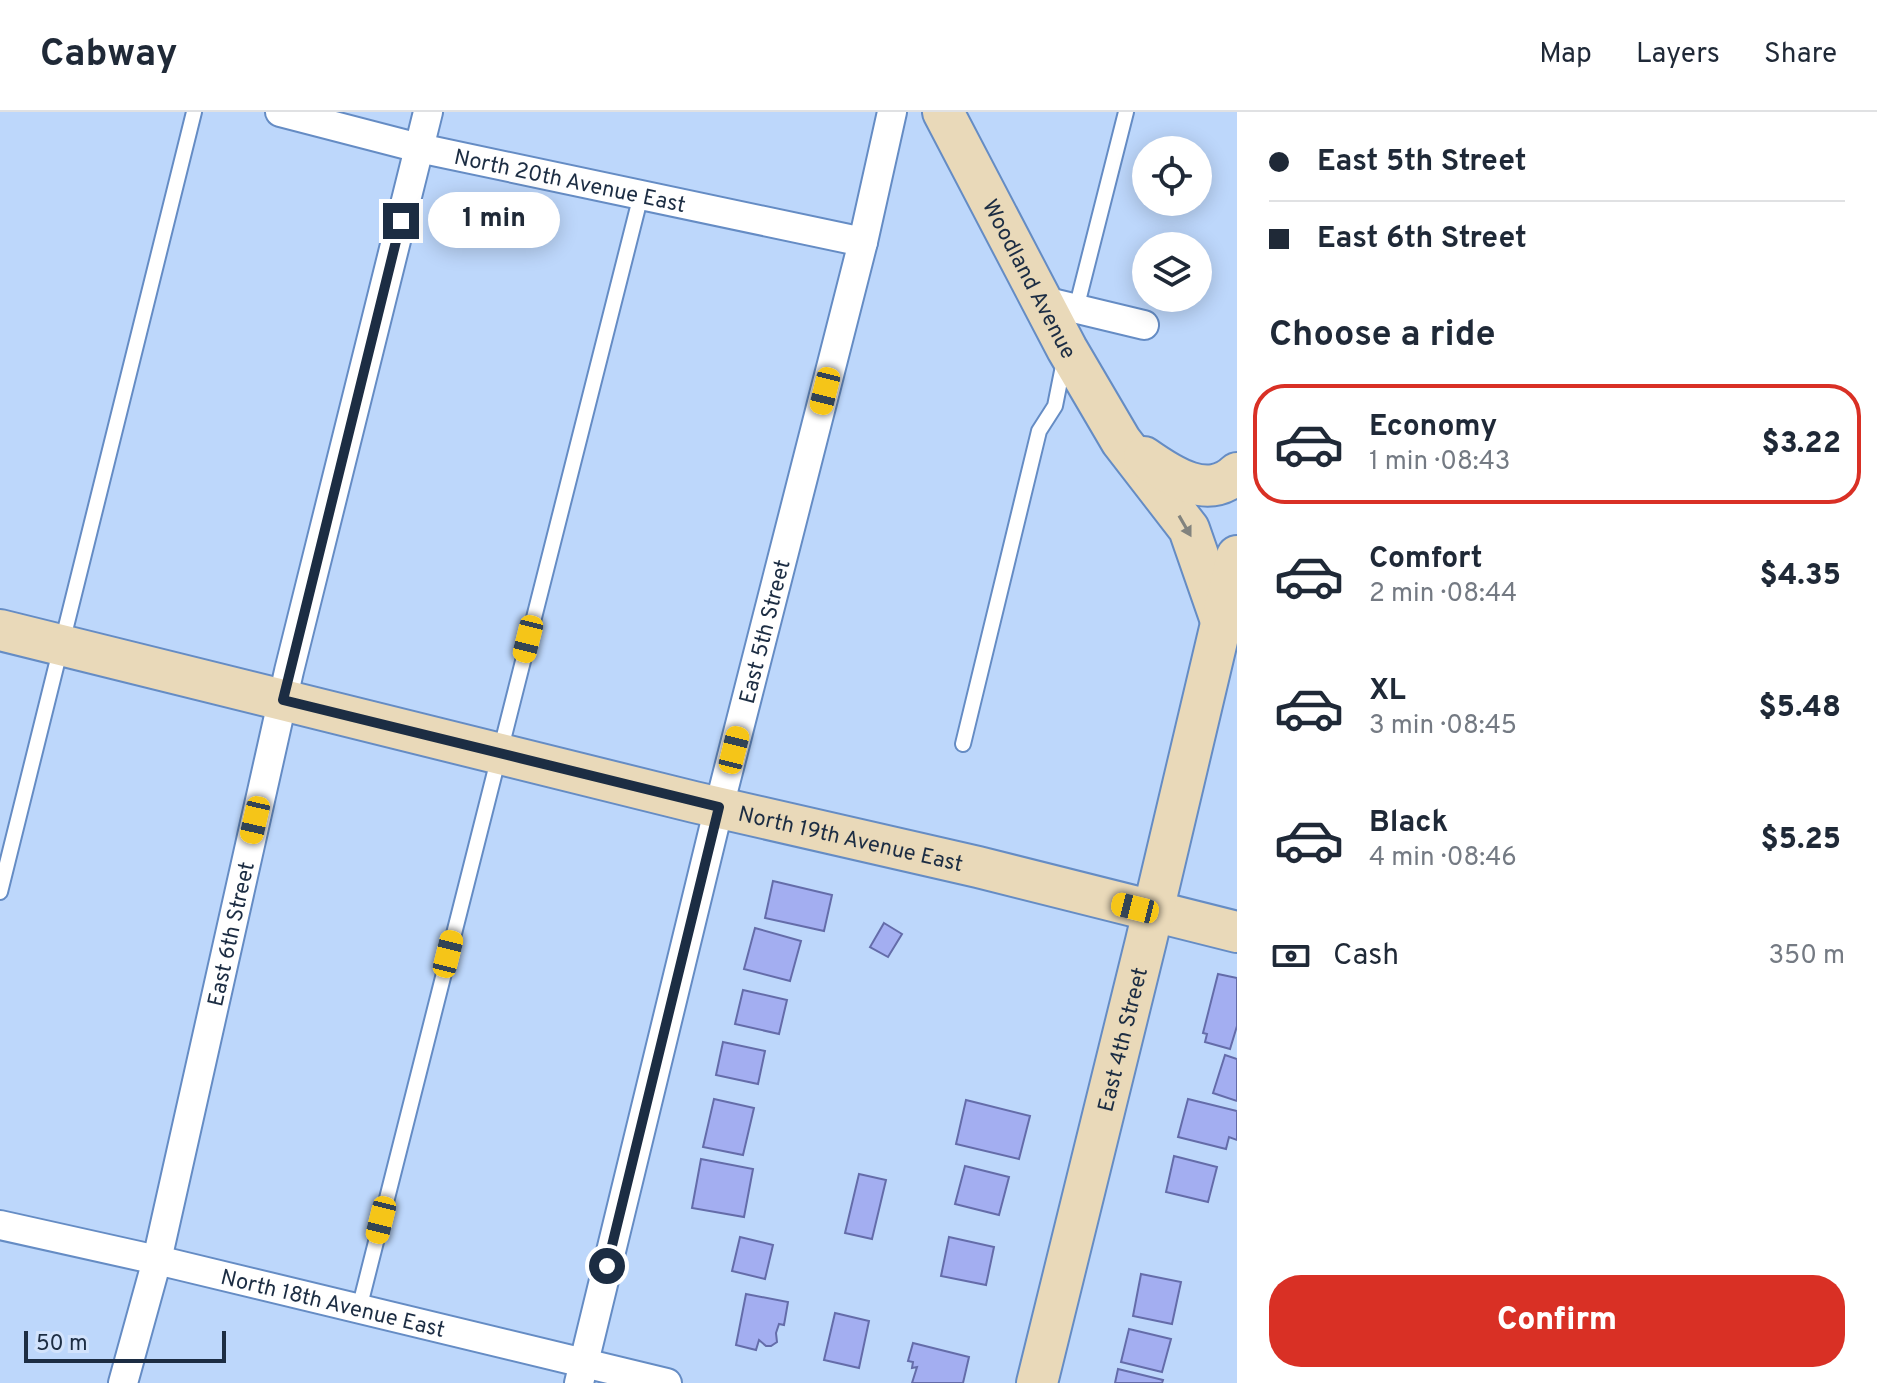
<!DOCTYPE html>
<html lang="en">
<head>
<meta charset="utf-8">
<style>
	:root { --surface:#fff; --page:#f6f6f7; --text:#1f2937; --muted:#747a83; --line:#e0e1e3; --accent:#d93025 }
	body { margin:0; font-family:Overpass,sans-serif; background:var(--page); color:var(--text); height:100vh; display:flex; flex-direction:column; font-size:30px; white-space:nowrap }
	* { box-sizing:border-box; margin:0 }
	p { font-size:26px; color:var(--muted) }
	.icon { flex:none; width:44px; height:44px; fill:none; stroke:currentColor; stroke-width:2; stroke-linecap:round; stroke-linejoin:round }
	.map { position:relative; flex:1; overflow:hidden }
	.drawer { display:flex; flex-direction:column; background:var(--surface); width:640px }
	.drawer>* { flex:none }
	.hud { display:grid; align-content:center; height:176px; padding:0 32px; background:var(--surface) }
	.controls { position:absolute; left:1132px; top:24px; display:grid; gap:16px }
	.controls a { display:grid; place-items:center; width:80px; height:80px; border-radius:50%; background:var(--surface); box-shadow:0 4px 20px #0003; font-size:40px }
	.scale { position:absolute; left:24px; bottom:20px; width:202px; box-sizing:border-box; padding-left:8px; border:4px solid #1c2d43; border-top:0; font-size:22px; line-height:28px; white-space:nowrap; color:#1c2d43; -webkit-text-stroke:6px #d2e3fc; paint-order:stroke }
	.end { position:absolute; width:36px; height:36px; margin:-18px; border:10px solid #1c2d43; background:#fff; box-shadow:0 0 0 4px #fff }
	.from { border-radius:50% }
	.bubble { position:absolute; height:56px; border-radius:28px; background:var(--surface); box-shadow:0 4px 20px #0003; font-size:26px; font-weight:800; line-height:56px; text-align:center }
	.car { position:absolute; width:24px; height:48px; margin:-24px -12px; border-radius:10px; box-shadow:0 0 6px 2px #0007; background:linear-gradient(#f5c518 24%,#345 0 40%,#f5c518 0 76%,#345 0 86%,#f5c518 0) }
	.hud b { display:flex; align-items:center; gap:28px; height:76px; font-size:30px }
	.hud b+b { border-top:2px solid var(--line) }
	.hud i { width:20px; height:20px; background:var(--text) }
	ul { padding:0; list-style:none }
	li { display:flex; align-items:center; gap:24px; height:120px; margin:0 16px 12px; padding:0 16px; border:4px solid transparent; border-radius:32px }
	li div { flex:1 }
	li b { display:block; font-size:30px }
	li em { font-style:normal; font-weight:800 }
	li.active { border-color:var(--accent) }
	li>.icon { width:72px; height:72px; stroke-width:1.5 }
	h2 { padding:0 32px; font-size:36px; line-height:96px }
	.pay { display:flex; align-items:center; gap:20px; height:88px; padding:0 32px; font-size:30px }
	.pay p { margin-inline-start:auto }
	.action { display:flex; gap:16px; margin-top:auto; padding:16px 32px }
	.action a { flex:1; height:92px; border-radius:32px; background:var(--accent); color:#fff; font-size:32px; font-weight:800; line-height:92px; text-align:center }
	header { display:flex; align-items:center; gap:48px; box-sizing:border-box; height:112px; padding:0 40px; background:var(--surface); border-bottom:2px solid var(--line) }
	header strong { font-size:38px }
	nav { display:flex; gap:44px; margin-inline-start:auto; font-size:28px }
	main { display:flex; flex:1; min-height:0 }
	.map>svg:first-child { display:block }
	.building { fill:#a3aef1; stroke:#646ca9; stroke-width:2 }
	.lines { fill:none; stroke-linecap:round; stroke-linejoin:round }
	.lane-casing { stroke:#658cc4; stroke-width:18 }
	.street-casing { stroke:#658cc4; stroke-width:32 }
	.secondary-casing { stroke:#658cc4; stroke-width:44 }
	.lane { stroke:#fff; stroke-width:14 }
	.street { stroke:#fff; stroke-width:28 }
	.secondary { stroke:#e9d9b9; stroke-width:40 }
	.oneway { fill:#82837e }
	.route { stroke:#1c2d43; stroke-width:10 }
	.labels { text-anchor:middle; stroke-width:8; stroke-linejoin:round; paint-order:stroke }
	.street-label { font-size:22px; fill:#1c2d43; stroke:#d2e3fc }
</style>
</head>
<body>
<header>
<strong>Cabway</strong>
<nav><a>Map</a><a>Layers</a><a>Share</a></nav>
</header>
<main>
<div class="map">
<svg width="1237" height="1271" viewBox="0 0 1237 1271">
	<rect width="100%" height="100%" fill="#bdd7fb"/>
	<g class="building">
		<polygon points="773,769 832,783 824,819 765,806"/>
		<polygon points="884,811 902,822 888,845 870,835"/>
		<polygon points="755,816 801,829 790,869 744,857"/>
		<polygon points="1218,862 1237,866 1237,914 1230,937 1205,930 1207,922 1203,921"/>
		<polygon points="743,878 787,888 779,922 735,912"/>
		<polygon points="723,930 765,939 758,972 716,963"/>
		<polygon points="1225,943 1237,947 1237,989 1213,981"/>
		<polygon points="714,987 754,996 743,1043 703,1035"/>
		<polygon points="1188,987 1237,999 1237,1028 1229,1025 1226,1037 1178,1025"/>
		<polygon points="966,988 1030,1004 1019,1047 956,1032"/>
		<polygon points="1174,1044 1217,1055 1208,1090 1166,1080"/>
		<polygon points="701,1047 753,1057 744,1105 692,1096"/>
		<polygon points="965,1054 1009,1065 999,1103 955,1092"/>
		<polygon points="859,1062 886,1068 872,1127 845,1121"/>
		<polygon points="740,1125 773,1133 765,1167 732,1159"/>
		<polygon points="949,1125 994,1135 986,1173 941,1164"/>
		<polygon points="1141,1162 1181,1170 1172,1212 1133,1204"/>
		<polygon points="746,1182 788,1190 784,1213 779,1212 776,1221 777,1230 771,1234 766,1234 759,1228 756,1238 736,1233"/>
		<polygon points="835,1201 869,1209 859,1256 824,1248"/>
		<polygon points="1129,1217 1171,1227 1162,1260 1121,1250"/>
		<polygon points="913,1231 969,1245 963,1271 912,1271 917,1255 912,1256 913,1250 908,1249"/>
		<polygon points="1118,1257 1163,1268 1162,1271 1115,1271"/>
	</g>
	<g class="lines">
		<defs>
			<g id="lane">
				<polyline points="1075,201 1126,0"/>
				<polyline points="963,632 1039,319 1055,294 1064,249"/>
				<polyline points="0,780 194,0"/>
				<polyline points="359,1197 641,83"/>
			</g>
			<g id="street">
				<path id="s1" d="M280 0 419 36 863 130"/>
				<polyline points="1040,188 1144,213"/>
				<path id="s2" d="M0 1113 157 1148 667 1271"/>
				<path id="s3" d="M123 1271 157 1148 289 559 428 0"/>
				<path id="s4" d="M579 1271 719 695 863 130 892 0"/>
			</g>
			<g id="secondary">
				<path id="s5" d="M943 0 1067 237 1121 329 1189 417 1221 509"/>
				<path d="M1144 345C1171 364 1208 389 1237 361"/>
				<path id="s6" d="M0 518 694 690 978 755 1237 820"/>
				<path id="s7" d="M1037 1271 1146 829 1237 444"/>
			</g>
		</defs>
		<use href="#lane" class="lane-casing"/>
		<use href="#street" class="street-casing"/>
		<use href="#secondary" class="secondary-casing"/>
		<use href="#lane" class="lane"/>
		<use href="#street" class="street"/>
		<use href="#secondary" class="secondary"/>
	</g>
	<defs><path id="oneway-solid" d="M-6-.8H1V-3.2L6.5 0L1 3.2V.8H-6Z" transform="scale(2)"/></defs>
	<use class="oneway" href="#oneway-solid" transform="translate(1185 414) rotate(60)"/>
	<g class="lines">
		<polyline class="route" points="401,109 283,588 719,695 607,1154"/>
	</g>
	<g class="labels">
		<g class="street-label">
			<text dy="8" stroke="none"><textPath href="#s1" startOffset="298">North 20th Avenue East</textPath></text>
			<text dy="8" stroke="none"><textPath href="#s5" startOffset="188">Woodland Avenue</textPath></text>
			<text dy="8" stroke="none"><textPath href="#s4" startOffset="774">East 5th Street</textPath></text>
			<text dy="8" stroke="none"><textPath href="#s6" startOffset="876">North 19th Avenue East</textPath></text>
			<text dy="8" stroke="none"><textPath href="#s3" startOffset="462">East 6th Street</textPath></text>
			<text dy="8" stroke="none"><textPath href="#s7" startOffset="354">East 4th Street</textPath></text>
			<text dy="8" stroke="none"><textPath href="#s2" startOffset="342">North 18th Avenue East</textPath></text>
		</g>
	</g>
</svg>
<div class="controls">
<a><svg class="icon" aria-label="locate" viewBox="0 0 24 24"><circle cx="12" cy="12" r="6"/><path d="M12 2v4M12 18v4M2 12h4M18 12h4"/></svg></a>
<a><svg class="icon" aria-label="layers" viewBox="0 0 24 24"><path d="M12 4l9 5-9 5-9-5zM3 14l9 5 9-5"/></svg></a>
</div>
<div class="scale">50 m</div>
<i class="end from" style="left:607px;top:1154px"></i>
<i class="end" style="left:401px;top:109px"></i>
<div class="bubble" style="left:428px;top:80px;width:132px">1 min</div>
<i class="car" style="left:825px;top:279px;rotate:194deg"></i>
<i class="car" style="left:528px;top:527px;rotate:194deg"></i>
<i class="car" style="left:734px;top:638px;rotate:14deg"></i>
<i class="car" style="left:255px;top:708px;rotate:193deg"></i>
<i class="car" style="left:1135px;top:796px;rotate:284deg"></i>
<i class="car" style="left:448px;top:842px;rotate:14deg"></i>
<i class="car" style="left:381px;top:1108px;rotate:194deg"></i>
</div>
<section class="drawer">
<div class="hud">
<b><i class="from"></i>East 5th Street</b>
<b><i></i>East 6th Street</b>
</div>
<h2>Choose a ride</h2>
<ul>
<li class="active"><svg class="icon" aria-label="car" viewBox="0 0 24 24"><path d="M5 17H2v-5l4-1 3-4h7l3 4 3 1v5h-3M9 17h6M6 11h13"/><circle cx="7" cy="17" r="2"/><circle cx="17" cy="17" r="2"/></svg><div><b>Economy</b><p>1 min · 08:43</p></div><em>$3.22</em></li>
<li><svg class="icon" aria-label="car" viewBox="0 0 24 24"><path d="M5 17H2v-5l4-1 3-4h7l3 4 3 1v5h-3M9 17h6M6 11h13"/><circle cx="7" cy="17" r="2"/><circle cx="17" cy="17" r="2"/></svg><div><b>Comfort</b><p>2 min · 08:44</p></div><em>$4.35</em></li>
<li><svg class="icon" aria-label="car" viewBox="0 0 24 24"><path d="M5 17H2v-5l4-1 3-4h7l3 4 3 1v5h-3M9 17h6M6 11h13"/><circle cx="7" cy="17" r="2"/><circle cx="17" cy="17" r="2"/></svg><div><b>XL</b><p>3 min · 08:45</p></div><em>$5.48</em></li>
<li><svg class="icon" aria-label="car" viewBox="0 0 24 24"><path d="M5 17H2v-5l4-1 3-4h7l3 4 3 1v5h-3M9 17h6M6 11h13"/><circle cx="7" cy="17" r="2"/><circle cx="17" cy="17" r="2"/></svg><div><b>Black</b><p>4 min · 08:46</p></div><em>$5.25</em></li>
</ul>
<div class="pay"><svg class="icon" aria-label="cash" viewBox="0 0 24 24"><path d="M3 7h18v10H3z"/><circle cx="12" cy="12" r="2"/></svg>Cash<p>350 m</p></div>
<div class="action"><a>Confirm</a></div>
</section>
</main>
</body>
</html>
